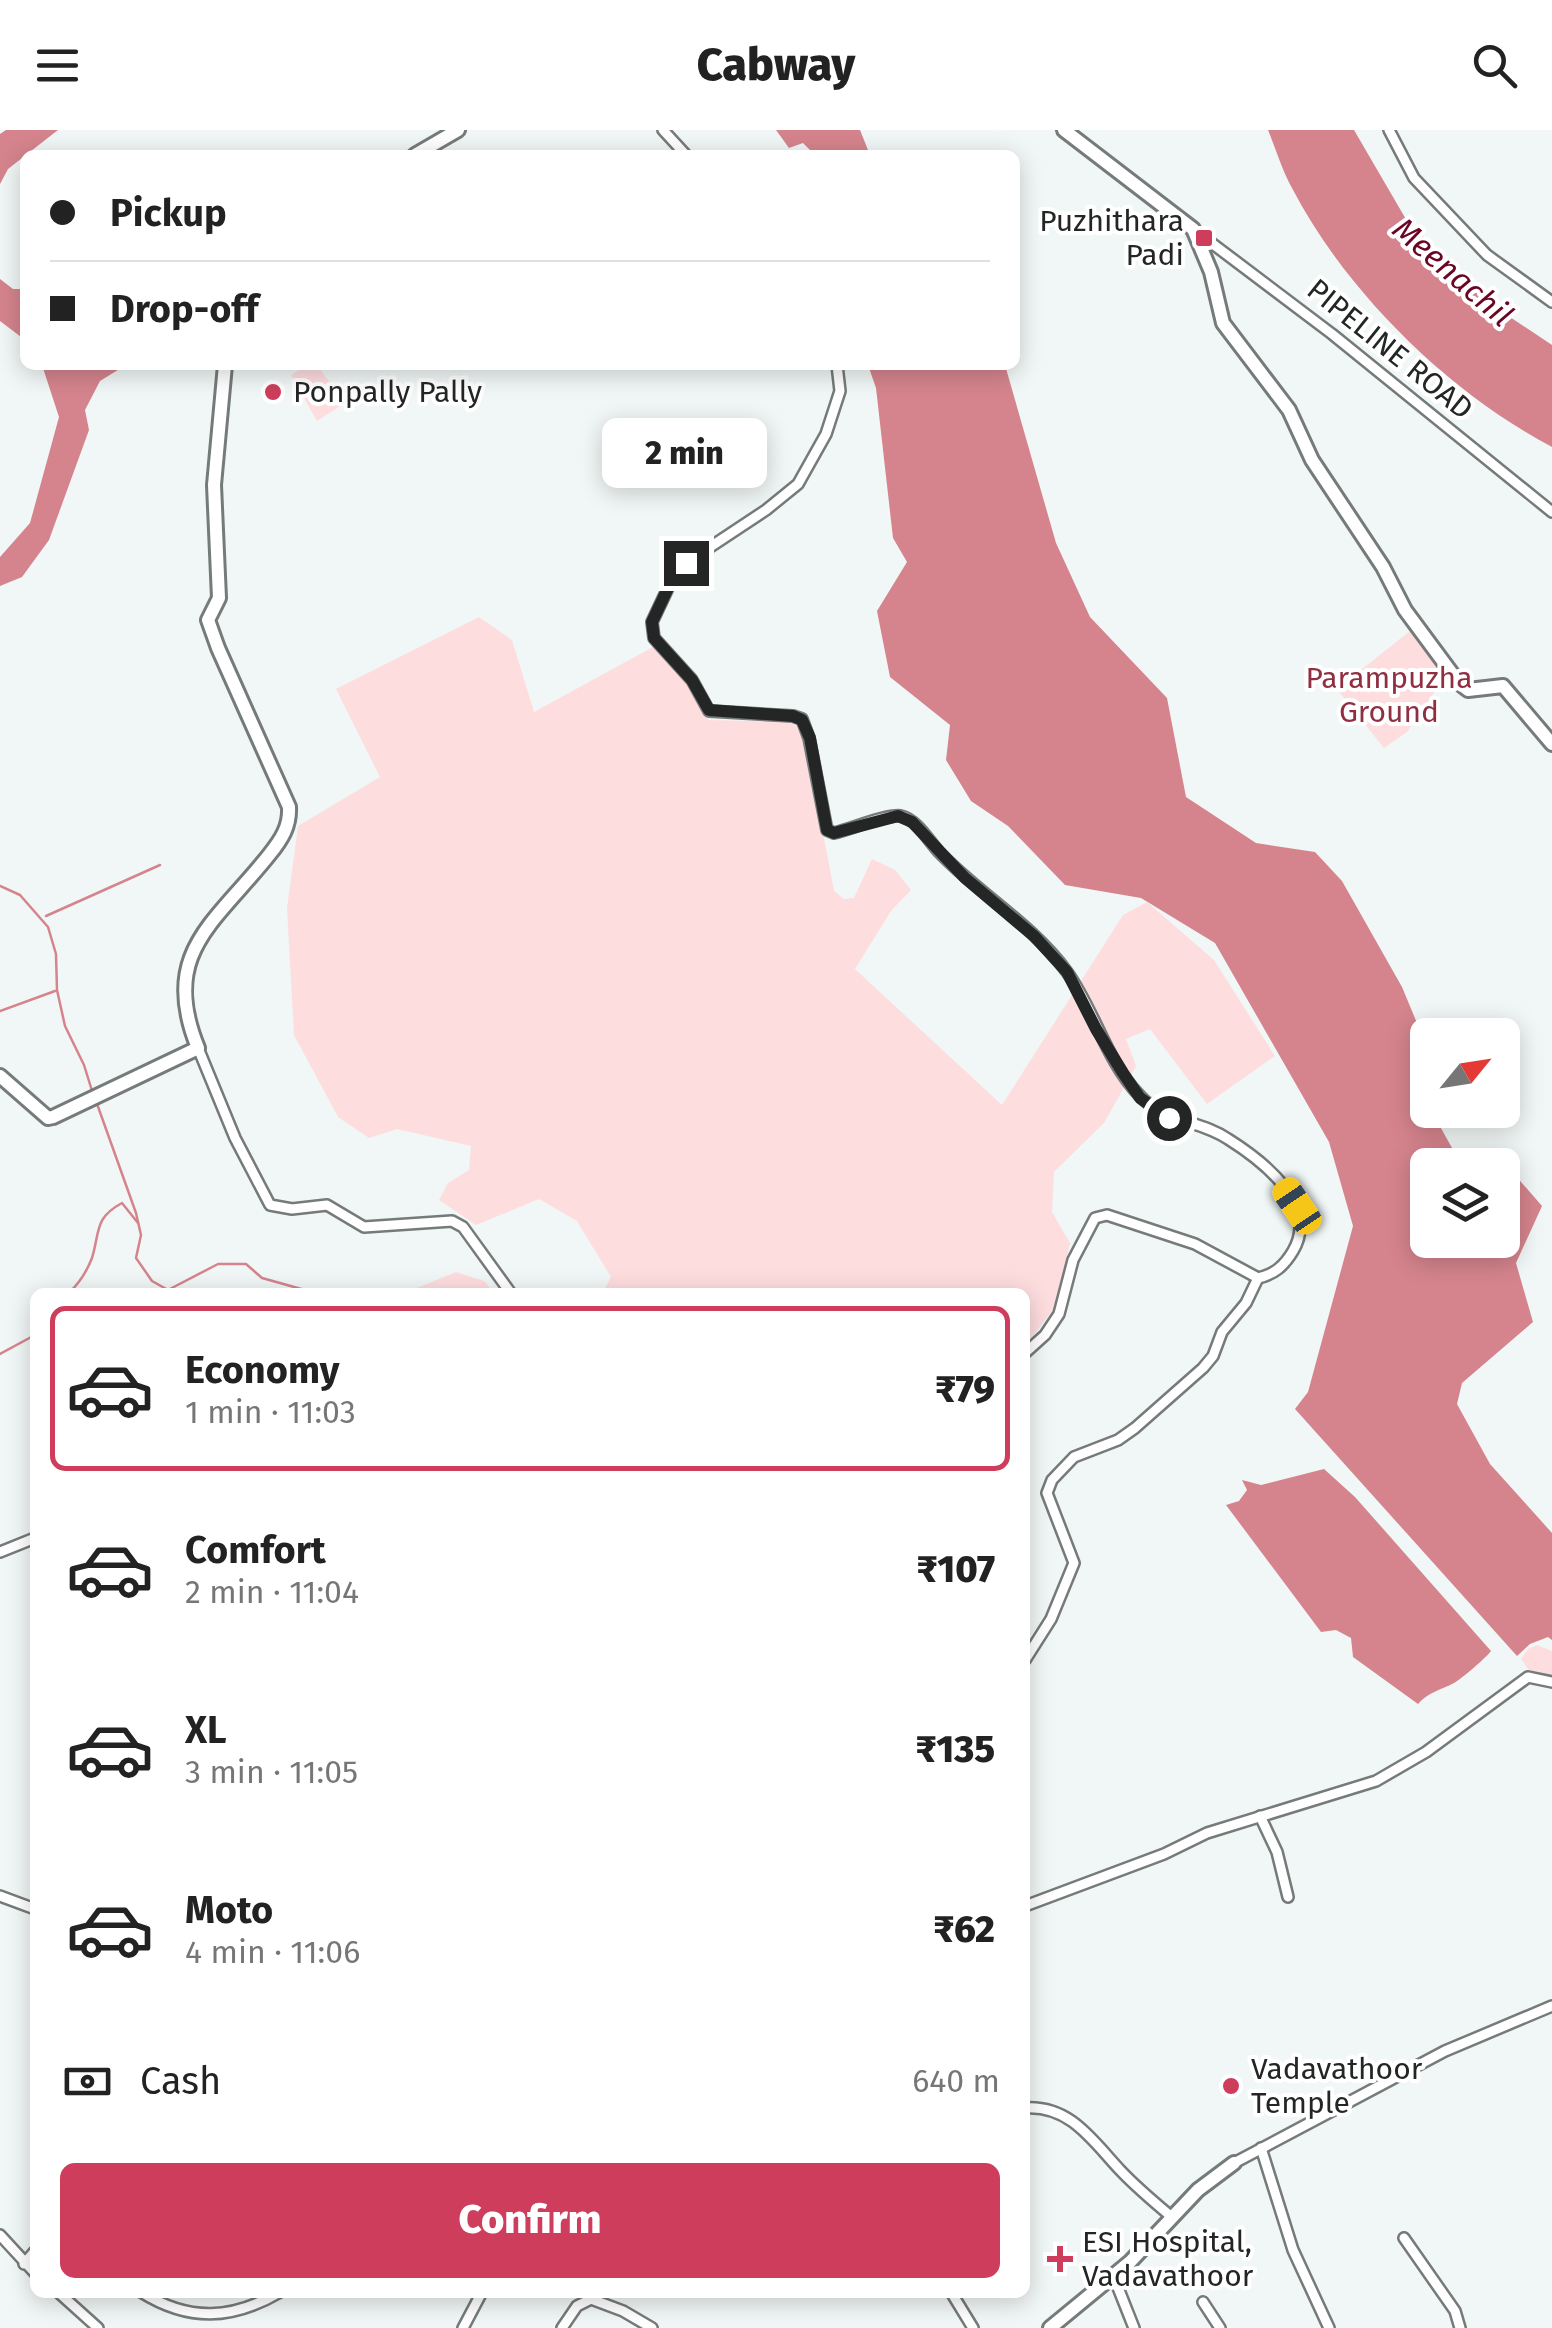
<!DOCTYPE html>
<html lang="en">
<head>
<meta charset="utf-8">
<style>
	:root { --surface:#fff; --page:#f6f6f6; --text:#222; --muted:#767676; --line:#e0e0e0; --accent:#ce3e5c }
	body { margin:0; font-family:"Fira Sans",sans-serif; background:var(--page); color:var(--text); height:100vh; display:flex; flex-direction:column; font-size:38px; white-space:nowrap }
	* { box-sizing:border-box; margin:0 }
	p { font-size:32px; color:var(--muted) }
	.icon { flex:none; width:55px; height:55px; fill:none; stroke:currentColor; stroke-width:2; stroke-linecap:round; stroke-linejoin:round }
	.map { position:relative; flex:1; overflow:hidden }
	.details { position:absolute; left:30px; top:1158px; width:1000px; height:1010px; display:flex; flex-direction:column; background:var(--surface); border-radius:15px; box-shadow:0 5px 25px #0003 }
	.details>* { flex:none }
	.hud { position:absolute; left:20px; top:20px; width:1000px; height:220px; border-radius:15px; box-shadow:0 5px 25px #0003; display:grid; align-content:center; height:220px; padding:0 30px; background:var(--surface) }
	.needle { width:65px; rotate:60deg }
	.buttons { position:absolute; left:1410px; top:888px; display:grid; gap:20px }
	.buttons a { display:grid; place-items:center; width:110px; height:110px; border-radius:15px; background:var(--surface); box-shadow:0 5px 25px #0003; font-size:50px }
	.end { position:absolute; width:45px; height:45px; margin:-22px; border:12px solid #242626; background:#fff; box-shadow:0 0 0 5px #fff }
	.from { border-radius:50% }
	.bubble { position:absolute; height:70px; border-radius:15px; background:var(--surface); box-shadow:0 5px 25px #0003; font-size:32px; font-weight:800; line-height:70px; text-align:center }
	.car { position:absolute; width:30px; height:60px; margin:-30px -15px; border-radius:12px; box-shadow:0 0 8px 2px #0007; background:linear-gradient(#f5c518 24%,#345 0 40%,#f5c518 0 76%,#345 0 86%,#f5c518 0) }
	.hud b { display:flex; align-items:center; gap:35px; height:95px; font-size:38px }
	.hud b+b { border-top:2px solid var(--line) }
	.hud i { width:25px; height:25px; background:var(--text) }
	ul { padding:18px 0 0; list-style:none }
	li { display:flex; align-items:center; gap:30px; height:165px; margin:0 20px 15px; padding:0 10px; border:5px solid transparent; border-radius:15px }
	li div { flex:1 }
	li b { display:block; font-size:38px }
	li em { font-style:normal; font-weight:800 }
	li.selected { border-color:var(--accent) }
	li>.icon { width:90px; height:90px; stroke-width:1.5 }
	.pay { display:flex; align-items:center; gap:25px; height:110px; padding:0 30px; font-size:38px }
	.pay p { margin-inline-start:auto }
	.action { display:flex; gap:20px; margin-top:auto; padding:20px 30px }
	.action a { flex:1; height:115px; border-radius:15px; background:var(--accent); color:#fff; font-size:40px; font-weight:800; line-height:115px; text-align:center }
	header { display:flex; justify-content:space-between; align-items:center; height:130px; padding:0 30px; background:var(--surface); font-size:45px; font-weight:800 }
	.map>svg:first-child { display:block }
	.green { fill:#fedddf }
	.water { fill:#d5848d }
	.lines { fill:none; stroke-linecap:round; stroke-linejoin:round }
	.stream { stroke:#d5848d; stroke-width:2.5 }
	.street-casing { stroke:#757b7a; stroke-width:14 }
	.secondary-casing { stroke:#757b7a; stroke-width:18 }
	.street { stroke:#fff; stroke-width:9 }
	.secondary { stroke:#fff; stroke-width:12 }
	.route { stroke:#242626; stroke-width:12 }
	.poi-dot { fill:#ce3e5c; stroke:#fff; stroke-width:4 }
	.labels { text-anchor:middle; stroke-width:8; stroke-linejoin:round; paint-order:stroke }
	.poi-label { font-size:30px; fill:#242626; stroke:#fff; text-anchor:start }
	.street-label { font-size:30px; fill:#242626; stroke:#fff }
	.park-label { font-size:30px; fill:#902f42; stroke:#fff }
	.water-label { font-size:32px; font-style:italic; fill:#6a0624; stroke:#fff }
</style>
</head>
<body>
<header><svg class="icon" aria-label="menu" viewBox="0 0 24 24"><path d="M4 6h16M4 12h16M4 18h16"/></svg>Cabway<svg class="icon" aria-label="search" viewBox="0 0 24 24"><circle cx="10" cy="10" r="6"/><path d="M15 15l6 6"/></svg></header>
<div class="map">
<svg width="1552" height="2198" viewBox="0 0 1552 2198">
	<rect width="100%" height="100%" fill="#f1f7f6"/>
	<g class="green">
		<polygon points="308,235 317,235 345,273 317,291 291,245"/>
		<polygon points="479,487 512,510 534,582 664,511 709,590 802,592 834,761 844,769 854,768 872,729 895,740 911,760 891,781 855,839 1002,975 1123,785 1147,772 1214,830 1275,926 1207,974 1150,899 1126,909 1136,936 1104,993 1054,1042 1052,1082 1070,1113 1056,1176 1025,1216 1025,1162 603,1162 611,1147 577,1091 539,1069 476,1095 439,1070 448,1053 469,1040 471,1016 397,999 369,1008 338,987 294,905 287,778 298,696 380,647 336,559"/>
		<polygon points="1410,501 1444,548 1407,602 1384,618 1337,559"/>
		<polygon points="456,1142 484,1151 493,1162 407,1162"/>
		<polygon points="1537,1515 1552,1521 1552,1547 1532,1545 1521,1529 1528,1519"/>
	</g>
	<g class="water">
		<polygon points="6,0 58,0 8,39 0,54 0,4"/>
		<polygon points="776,0 860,0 870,25 815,25 803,13 789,18"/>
		<path d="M1268 0H1354L1407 91 1498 179 1552 215V317C1448 262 1346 162 1292 58 1282 40 1276 19 1268 0Z"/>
		<polygon points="0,149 13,159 25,159 25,210 0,191"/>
		<polygon points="42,235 126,235 100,251 85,280 89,300 49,410 22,447 0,456 0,427 30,393 59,287"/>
		<polygon points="868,235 1005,235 1056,413 1090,487 1167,568 1186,667 1256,713 1315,722 1342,751 1402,857 1427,917 1428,980 1437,980 1437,991 1461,1034 1465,1035 1428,1035 1428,1110 1502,1110 1503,1042 1515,1045 1542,1076 1516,1133 1533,1192 1462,1253 1457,1274 1490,1334 1552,1403 1552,1510 1548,1507 1530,1514 1517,1526 1295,1279 1308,1262 1353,1096 1329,1012 1215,813 1141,768 1065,755 1008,696 971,671 946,630 950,595 890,547 877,481 907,432 893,408 876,258"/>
		<path d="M1324 1339 1355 1367 1491 1521C1487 1527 1460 1550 1454 1553 1441 1560 1428 1562 1418 1574L1353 1527 1351 1508 1336 1500 1321 1502 1226 1375 1239 1371 1247 1360 1242 1350 1261 1355Z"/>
	</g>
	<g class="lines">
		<g class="stream">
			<polyline points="0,756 20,765 48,797 56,824 57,860 65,896 84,935 93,964"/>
			<polyline points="46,786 160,735"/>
			<polyline points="0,881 55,861"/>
			<polyline points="96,971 136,1083 141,1105 136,1128 152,1151 168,1160 218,1134 246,1134 262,1148 312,1162"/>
			<path d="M70 1162C79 1153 87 1141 92 1128 100 1102 94 1088 122 1073L138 1093"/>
			<polyline points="0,1224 35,1205"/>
		</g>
		<defs>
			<g id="street">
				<polyline points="663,0 686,25"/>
				<polyline points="1389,0 1414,48 1487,125 1552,172"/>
				<polyline points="1193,99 1332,204 1552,382"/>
				<path d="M837 235 840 261 826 304 798 354 766 380 686 433 668 458 652 492 654 508 692 550 709 581 793 586 802 589 809 608 827 700 834 703C851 699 886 684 901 686 916 689 929 711 939 722 979 764 1032 794 1067 842 1095 881 1106 931 1140 966 1164 992 1200 990 1228 1009 1263 1031 1320 1075 1293 1121 1284 1136 1275 1144 1258 1148L1195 1114 1107 1085 1095 1088 1073 1130 1059 1184 1045 1205 1025 1223"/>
				<polyline points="198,918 235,1008 270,1075 292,1079 327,1075 364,1097 452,1091 463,1097 510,1162"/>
				<polyline points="0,1422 35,1408"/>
				<polyline points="1025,1530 1051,1489 1074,1433 1047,1363 1052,1350 1074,1327 1118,1310 1135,1298 1203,1238 1213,1226 1222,1202 1246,1173 1258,1148"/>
				<polyline points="1260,1686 1277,1722 1288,1767"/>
				<polyline points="0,1766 35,1779"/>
				<polyline points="1025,1776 1164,1724 1207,1703 1376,1651 1426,1622 1528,1547 1552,1552"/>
				<path d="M1025 1978C1070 1975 1092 2010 1120 2040 1136 2057 1155 2073 1173 2088"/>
				<polyline points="1261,2018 1293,2120 1329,2198"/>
				<polyline points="1234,2033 1445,1921 1552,1876"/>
				<polyline points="0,2105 35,2143"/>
				<polyline points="1404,2108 1455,2181 1460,2198"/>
				<polyline points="24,2134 35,2121"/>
				<polyline points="1113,2145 1134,2198"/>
				<polyline points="58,2162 98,2198"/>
				<path d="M141 2162C189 2192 232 2190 280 2162"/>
				<polyline points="951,2162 973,2198"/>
				<polyline points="1203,2172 1220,2198"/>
				<polyline points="463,2198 482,2162"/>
				<polyline points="562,2198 577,2176 591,2169 623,2181 652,2198"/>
			</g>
			<g id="secondary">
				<polyline points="1064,0 1193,99 1211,142 1223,193 1289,280 1312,330 1383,437 1405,480 1459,553 1468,560 1503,556 1552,614"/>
				<polyline points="415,25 458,0"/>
				<path d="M0 946 48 988 53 987 198 918C159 823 215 793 269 725 282 709 290 696 289 677L218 518 208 490 219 468 214 355 225 235"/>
				<polyline points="1050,2198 1130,2132 1198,2060 1234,2033"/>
			</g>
		</defs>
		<use href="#street" class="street-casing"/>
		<use href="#secondary" class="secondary-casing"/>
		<use href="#street" class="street"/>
		<use href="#secondary" class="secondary"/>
	</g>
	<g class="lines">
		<polyline class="route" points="686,433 668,458 652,492 654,508 692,550 709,580 793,586 802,590 810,608 827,700 834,703 898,686 912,692 965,748 1034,806 1067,842 1096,899 1123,943 1140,968 1169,988"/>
	</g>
	<g class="poi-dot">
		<rect x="1194" y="98" width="20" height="20" rx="5"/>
		<circle cx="273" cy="262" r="10"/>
		<circle cx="1231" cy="1956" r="10"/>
		<path d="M1055 2114h10v10h10v10h-10v10h-10v-10h-10v-10h10z"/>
	</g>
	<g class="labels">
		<g class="poi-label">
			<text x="1184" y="101" text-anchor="end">Puzhithara<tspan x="1184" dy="34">Padi</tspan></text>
			<text x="293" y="272">Ponpally Pally</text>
			<text x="1251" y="1949">Vadavathoor<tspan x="1251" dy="34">Temple</tspan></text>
			<text x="1082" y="2122">ESI Hospital,<tspan x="1082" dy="34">Vadavathoor</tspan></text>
		</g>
		<g class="street-label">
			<text transform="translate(1390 219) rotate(39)" y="10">PIPELINE ROAD</text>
		</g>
		<g class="park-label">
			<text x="1389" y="558">Parampuzha<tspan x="1389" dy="34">Ground</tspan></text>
		</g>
		<g class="water-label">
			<text transform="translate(1453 142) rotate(41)" y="11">Meenachil</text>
		</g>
	</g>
</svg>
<div class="buttons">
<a><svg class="needle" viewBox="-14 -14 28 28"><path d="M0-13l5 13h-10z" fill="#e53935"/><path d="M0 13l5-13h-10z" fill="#767676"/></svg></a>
<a><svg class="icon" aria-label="layers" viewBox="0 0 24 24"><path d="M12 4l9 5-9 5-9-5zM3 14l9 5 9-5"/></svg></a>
</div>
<i class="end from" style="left:1169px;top:988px"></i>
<i class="end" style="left:686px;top:433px"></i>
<div class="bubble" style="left:602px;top:288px;width:165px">2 min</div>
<i class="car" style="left:1297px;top:1076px;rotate:326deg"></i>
<div class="hud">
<b><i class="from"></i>Pickup</b>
<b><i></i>Drop-off</b>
</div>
<section class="details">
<ul>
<li class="selected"><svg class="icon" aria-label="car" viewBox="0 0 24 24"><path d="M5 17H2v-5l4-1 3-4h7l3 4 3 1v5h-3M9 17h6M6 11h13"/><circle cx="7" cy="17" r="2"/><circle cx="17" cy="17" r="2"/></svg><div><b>Economy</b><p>1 min · 11:03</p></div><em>₹79</em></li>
<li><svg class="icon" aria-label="car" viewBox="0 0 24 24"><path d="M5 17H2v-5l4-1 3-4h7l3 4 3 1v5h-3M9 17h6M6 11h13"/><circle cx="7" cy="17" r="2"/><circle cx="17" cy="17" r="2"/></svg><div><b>Comfort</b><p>2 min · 11:04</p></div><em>₹107</em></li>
<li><svg class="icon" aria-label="car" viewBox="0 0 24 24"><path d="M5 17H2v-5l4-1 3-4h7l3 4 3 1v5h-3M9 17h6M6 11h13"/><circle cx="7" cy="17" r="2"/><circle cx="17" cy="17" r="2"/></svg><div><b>XL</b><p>3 min · 11:05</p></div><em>₹135</em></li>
<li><svg class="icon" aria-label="car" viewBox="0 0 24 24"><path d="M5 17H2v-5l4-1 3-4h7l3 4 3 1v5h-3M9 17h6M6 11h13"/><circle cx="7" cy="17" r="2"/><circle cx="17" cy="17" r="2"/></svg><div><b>Moto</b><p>4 min · 11:06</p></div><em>₹62</em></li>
</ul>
<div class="pay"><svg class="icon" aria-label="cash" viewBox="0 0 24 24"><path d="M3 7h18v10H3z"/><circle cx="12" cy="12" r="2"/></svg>Cash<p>640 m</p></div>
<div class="action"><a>Confirm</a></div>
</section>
</div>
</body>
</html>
